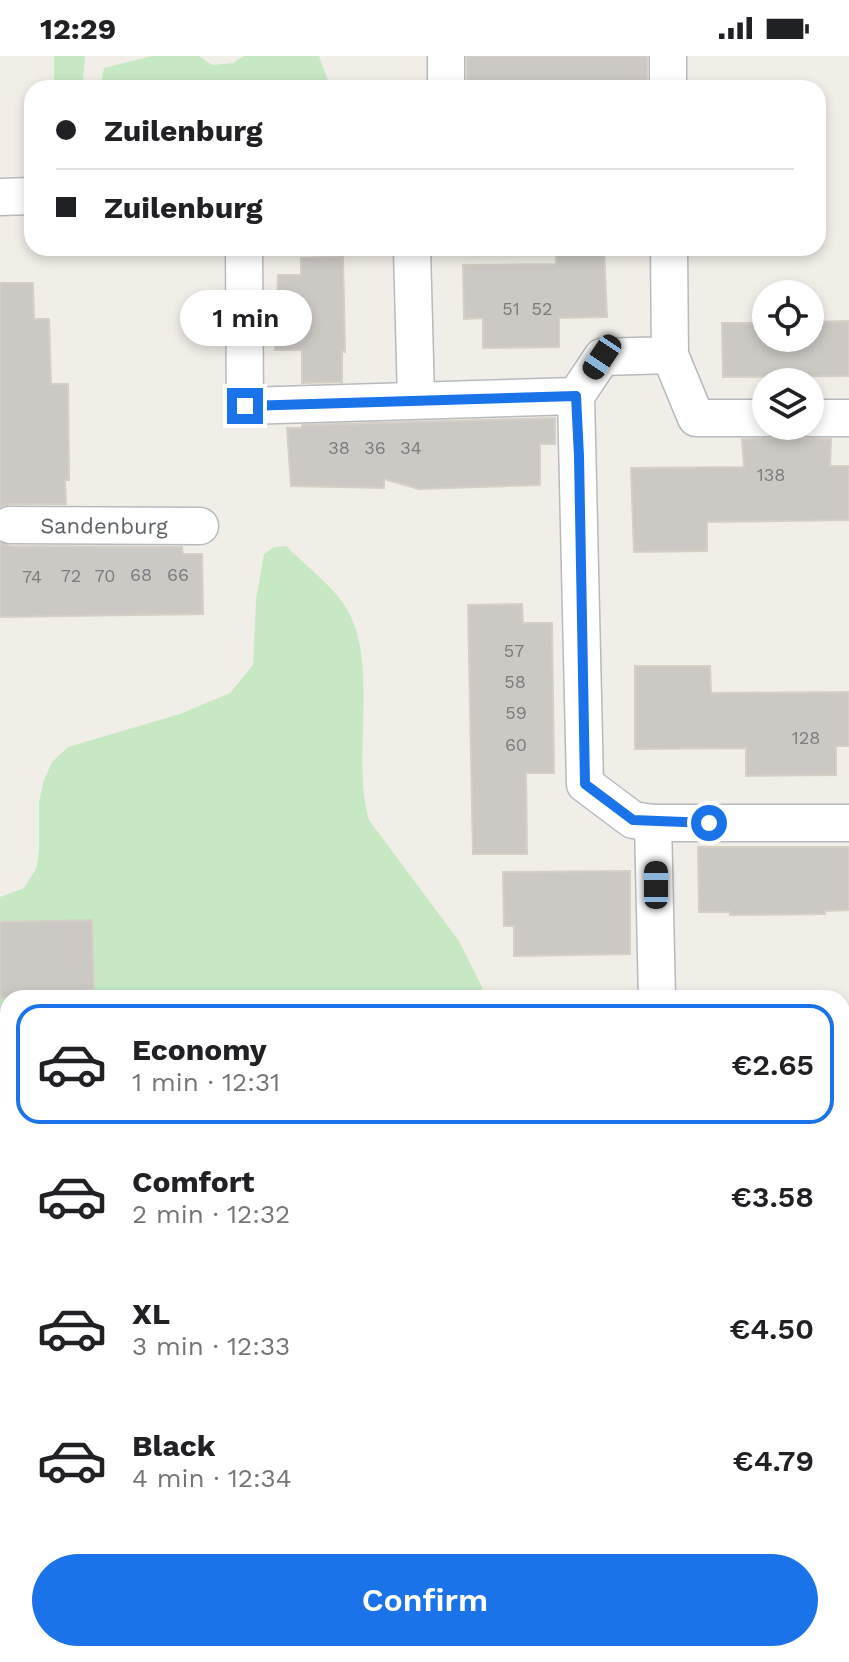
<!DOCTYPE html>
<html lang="en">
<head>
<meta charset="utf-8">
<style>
	:root { --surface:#fff; --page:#f2f2f2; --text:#202124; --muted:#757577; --line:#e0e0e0; --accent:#1a73e8 }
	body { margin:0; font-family:"Work Sans",sans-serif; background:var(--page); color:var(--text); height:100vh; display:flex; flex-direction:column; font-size:30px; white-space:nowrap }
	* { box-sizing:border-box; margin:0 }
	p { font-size:26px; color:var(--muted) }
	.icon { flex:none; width:44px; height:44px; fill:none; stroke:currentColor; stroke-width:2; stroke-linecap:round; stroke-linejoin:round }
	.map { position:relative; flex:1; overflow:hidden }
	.panel { position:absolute; left:0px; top:934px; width:850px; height:672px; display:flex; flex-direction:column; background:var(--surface); border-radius:24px 24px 0 0; box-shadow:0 4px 12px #0003 }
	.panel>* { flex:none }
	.guide { position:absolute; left:24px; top:24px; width:802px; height:176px; border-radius:24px; box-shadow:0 4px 12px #0003; display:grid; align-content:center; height:176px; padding:0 32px; background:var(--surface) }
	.tools { position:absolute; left:752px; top:224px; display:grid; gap:16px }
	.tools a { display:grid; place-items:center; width:72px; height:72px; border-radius:50%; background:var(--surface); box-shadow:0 4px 12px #0003; font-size:40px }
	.end { position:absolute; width:36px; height:36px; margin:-18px; border:10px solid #1a73e8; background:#fff; box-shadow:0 0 0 4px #fff }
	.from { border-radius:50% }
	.bubble { position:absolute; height:56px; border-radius:28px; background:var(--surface); box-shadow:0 4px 12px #0003; font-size:26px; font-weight:600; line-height:56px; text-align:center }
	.car { position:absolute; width:24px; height:48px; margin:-24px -12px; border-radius:10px; box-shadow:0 0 6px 2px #0007; background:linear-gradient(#222 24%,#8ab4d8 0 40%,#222 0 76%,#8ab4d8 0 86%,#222 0) }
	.guide b { display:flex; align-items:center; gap:28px; height:76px; font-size:30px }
	.guide b+b { border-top:2px solid var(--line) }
	.guide i { width:20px; height:20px; background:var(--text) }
	ul { padding:14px 0 0; list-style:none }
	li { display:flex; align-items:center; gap:24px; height:120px; margin:0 16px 12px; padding:0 16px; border:4px solid transparent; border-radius:24px }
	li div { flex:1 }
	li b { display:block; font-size:30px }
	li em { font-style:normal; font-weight:600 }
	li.selected { border-color:var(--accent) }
	li>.icon { width:72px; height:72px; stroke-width:1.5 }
	.primary-button { display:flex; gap:16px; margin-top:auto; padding:16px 32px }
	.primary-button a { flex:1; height:92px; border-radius:48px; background:var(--accent); color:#fff; font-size:32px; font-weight:600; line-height:92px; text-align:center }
	.status { display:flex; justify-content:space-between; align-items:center; height:56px; padding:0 40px; background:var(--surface); direction:ltr }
	.status svg { height:22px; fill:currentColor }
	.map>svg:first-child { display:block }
	.green { fill:#c6e9c3 }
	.building { fill:#ccc9c4; stroke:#d6cfc5; stroke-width:2 }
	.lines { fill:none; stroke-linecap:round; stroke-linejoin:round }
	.minor-casing { stroke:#b7babd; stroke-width:39 }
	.minor { stroke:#fff; stroke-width:36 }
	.route { stroke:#1a73e8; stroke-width:10 }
	.labels { text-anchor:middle; stroke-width:6; stroke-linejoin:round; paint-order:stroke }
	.number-label { font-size:18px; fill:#7a7c7e }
	.street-label { font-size:22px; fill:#5e6367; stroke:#fff }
</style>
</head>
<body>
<div class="status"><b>12:29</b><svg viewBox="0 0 49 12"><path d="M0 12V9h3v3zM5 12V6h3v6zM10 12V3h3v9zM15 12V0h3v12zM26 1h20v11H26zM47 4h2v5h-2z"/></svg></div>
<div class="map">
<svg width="849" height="1606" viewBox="0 0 849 1606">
	<rect width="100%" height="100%" fill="#f1eee7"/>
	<g class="green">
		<polygon points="54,0 85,0 83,25 54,28"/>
		<polygon points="152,0 199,0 212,9 233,7 244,0 319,0 328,24 304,25 303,32 100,32 104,12"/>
		<path d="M286 490C304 508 328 526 343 547 382 603 350 699 369 764L459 885 485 937 480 942H8V1145L0 1142V841L24 832 36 813 39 796V746L44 724 52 706 68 691 180 658 230 637 253 609 256 544 264 498 274 491Z"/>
	</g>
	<g class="building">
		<rect x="467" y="0" width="180" height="32"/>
		<polygon points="556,192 604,192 607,261 559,262 559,291 483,292 483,262 464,263 463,209 556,208"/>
		<polygon points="343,201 345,296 342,295 342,326 302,327 302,294 275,294 278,219 301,219 301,202"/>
		<polygon points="0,227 33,227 34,263 49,263 51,328 68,328 69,424 65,424 66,448 10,448 0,451"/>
		<polygon points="849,265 849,320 723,321 722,267 766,267 766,282 810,282 810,266"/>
		<polygon points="555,362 555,388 540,388 540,429 419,433 384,423 384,432 291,430 287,372 302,372 302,369"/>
		<polygon points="784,381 831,383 830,410 849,410 849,464 707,466 707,495 634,496 631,412 744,411 742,383"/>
		<polygon points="0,487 10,490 182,491 183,498 202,498 203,558 0,561"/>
		<polygon points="522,548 523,567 552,567 554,717 526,717 527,798 473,798 468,549"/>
		<polygon points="635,610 710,610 711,637 849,636 849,690 836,690 836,719 746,720 746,692 635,693"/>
		<polygon points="698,791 849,791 849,854 825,855 825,858 730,859 730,856 699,856"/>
		<polygon points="630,815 630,898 514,900 514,870 504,870 503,816"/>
		<polygon points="92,864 94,942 0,942 0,866"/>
	</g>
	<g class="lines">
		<defs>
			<g id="minor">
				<polyline points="668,0 668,32"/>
				<polyline points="446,32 446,0"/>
				<polyline points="0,141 32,140"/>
				<polyline points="244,192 245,350 576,340"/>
				<polyline points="412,192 416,343"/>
				<polyline points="669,192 670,299 602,301 576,340 585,728 633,764 653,767 849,767"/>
				<polyline points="670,299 696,362 766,362"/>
				<polyline points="810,362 849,362"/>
				<path id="s1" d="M10 469 200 470"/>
				<polyline points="653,767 657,942"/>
				<polyline points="842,1095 849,1094"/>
				<polyline points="0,1560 8,1560"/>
				<polyline points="842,1572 849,1572"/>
				<polyline points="45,1598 45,1606"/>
				<polyline points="597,1598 597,1606"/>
				<polyline points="769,1598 769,1606"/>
			</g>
		</defs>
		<use href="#minor" class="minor-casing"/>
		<use href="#minor" class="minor"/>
	</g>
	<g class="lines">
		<polyline class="route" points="245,350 576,340 579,400 585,728 633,764 709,767"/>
	</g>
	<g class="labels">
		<g class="number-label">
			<text x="511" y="259">51</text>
			<text x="542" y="259">52</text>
			<text x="339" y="398">38</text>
			<text x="375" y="398">36</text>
			<text x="411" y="398">34</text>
			<text x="771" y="425">138</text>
			<text x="141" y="525">68</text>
			<text x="178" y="525">66</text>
			<text x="71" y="526">72</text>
			<text x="105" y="526">70</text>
			<text x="32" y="527">74</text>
			<text x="514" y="601">57</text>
			<text x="515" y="632">58</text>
			<text x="516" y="663">59</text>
			<text x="806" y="688">128</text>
			<text x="516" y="695">60</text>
		</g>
		<g class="street-label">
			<text dy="8" stroke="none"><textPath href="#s1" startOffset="94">Sandenburg</textPath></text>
		</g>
	</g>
</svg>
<div class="tools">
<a><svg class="icon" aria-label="locate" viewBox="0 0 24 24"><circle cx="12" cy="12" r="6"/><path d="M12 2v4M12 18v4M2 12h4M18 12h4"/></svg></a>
<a><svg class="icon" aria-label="layers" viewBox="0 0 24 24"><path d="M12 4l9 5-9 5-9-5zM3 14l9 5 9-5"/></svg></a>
</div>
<i class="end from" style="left:709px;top:767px"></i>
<i class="end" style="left:245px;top:350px"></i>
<div class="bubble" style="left:180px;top:234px;width:132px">1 min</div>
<i class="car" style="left:602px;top:301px;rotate:214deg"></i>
<i class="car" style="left:656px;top:829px;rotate:0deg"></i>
<div class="guide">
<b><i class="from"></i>Zuilenburg</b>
<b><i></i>Zuilenburg</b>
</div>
<section class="panel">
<ul>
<li class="selected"><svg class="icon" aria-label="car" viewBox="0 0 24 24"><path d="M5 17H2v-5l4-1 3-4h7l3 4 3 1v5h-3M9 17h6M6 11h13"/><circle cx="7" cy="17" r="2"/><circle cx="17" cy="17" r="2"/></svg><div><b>Economy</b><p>1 min · 12:31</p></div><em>€2.65</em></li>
<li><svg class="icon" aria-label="car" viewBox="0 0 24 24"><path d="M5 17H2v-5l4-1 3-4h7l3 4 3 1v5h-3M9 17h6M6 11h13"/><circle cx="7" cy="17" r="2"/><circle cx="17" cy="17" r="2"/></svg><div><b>Comfort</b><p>2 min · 12:32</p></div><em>€3.58</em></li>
<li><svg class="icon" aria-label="car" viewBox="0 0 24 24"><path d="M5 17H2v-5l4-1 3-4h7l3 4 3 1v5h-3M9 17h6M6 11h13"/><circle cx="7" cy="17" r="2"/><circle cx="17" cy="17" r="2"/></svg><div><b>XL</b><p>3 min · 12:33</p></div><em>€4.50</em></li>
<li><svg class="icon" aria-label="car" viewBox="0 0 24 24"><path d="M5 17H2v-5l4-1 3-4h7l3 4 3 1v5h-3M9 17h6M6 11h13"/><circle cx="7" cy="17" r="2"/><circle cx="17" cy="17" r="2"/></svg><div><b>Black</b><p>4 min · 12:34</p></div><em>€4.79</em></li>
</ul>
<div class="primary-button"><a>Confirm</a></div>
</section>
</div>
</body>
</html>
